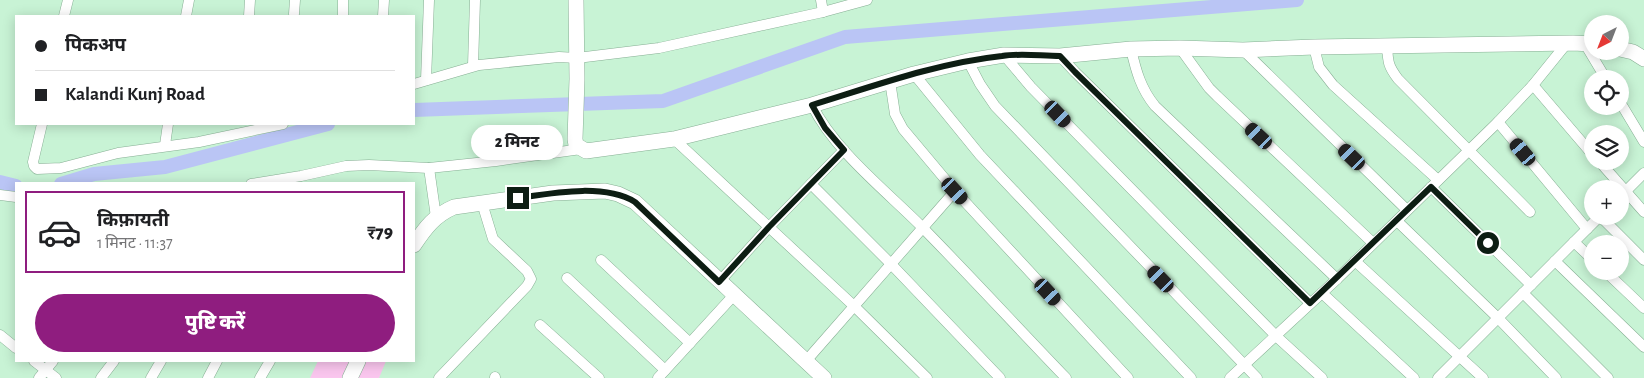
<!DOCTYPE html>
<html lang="hi">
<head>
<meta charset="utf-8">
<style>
	:root { --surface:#fff; --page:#f2f2f2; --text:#202124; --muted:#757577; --line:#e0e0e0; --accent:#8f1d7f }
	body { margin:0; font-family:"Alegreya Sans","Noto Sans Devanagari",sans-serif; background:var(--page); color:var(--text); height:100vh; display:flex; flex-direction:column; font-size:19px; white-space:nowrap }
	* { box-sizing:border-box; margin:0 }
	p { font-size:16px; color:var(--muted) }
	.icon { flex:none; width:28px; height:28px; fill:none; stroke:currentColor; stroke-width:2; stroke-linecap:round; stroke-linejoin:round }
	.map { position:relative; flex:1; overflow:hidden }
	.details { position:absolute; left:15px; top:182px; width:400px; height:180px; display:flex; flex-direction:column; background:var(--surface); border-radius:0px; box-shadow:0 2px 12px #0003 }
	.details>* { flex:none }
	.top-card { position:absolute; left:15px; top:15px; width:400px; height:110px; border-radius:0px; box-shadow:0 2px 12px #0003; display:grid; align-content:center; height:110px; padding:0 20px; background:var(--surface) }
	.needle { width:32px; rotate:222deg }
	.tools { position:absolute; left:1584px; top:15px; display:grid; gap:10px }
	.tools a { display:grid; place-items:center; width:45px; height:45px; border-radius:50%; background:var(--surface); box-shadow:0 2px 12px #0003; font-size:25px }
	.end { position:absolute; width:22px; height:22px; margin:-11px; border:6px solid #0d1d13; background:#fff; box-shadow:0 0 0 2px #fff }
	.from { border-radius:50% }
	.bubble { position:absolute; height:35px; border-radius:18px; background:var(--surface); box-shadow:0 2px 12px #0003; font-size:16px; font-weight:800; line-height:35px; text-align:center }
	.car { position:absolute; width:15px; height:30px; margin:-15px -8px; border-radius:6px; box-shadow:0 0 4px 1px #0007; background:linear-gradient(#222 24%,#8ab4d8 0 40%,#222 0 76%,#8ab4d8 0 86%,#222 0) }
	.top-card b { display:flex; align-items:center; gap:18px; height:48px; font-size:19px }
	.top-card b+b { border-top:1px solid var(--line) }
	.top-card i { width:12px; height:12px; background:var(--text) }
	ul { padding:9px 0 0; list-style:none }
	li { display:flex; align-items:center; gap:15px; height:82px; margin:0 10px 8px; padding:0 10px; border:2px solid transparent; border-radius:0px }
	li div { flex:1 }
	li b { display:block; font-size:19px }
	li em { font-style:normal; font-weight:800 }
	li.current { border-color:var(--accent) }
	li>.icon { width:45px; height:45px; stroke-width:1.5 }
	.action { display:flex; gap:10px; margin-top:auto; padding:10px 20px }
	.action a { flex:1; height:58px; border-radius:30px; background:var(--accent); color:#fff; font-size:20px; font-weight:800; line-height:58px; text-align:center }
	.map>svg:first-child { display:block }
	.green { fill:#fac6ee }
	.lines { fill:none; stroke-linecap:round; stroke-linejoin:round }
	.canal { stroke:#bac5f5; stroke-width:14 }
	.street-casing { stroke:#87af94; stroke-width:11 }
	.secondary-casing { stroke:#87af94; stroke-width:16 }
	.street { stroke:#fff; stroke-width:10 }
	.secondary { stroke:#fff; stroke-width:15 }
	.route { stroke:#0d1d13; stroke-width:6 }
</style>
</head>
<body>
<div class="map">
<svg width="1644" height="378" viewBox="0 0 1644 378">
	<rect width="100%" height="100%" fill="#c8f3d5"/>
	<g class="green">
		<polygon points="318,361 350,361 342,378 310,378"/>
		<polygon points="363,361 386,361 379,378 355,378"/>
	</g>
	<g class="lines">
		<g class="canal">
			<polyline points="414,110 663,101 845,37 1297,0"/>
			<polyline points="0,182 16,186"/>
			<polyline points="61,184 94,174 165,167 328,124"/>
		</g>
		<defs>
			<g id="street">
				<polyline points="821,0 823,12"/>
				<polyline points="294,14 295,0"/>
				<polyline points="64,16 68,0"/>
				<polyline points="186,16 189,0"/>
				<polyline points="249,16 250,0"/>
				<polyline points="343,16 343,0"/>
				<polyline points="383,16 384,0"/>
				<polyline points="1585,44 1606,79"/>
				<path d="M1387 46C1388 62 1388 66 1398 79L1530 212"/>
				<polyline points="1314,47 1319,67 1333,85 1438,180"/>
				<polyline points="1180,48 1209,88 1217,96 1373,243"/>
				<path d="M1131 49C1136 71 1141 89 1155 106L1337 279"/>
				<polyline points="1243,50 1407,210"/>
				<polyline points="1004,55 1031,87 1276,336 1322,378"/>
				<polyline points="1060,56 1075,72 1310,303"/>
				<polyline points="968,61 980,84 995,106 1257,378"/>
				<polyline points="473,66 475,0"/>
				<polyline points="914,74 980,155 1191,378"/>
				<polyline points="426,80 429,0"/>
				<polyline points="890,81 895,114 903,129 955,191 1128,378"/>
				<polyline points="414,84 479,65 559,57 577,58 659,48 823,12 867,0"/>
				<polyline points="1533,85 1592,154"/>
				<polyline points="1620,102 1644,142"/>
				<path d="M812 105C834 150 886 191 921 226 970 276 1017 327 1066 378"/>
				<polyline points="1498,122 1587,229"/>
				<polyline points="42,124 33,162 34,166 37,169 61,168 118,153 199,142 283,124"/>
				<polyline points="674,139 854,306 927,378"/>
				<polyline points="165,145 168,124"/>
				<polyline points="1599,161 1644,212"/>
				<polyline points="429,168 436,217"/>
				<polyline points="251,184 301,176 346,166 369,165 429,168 496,161 581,149"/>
				<polyline points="811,184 891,264 1000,378"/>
				<polyline points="1431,187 1531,285"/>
				<polyline points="0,195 16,197"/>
				<polyline points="1620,197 1644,173"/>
				<polyline points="1600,216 1644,260"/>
				<polyline points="1397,221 1498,318 1556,378"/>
				<polyline points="1574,242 1592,259"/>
				<polyline points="601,260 690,343"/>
				<polyline points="1355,261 1483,378"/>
				<polyline points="1555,261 1644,347"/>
				<polyline points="1605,271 1644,308"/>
				<polyline points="567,278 665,370"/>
				<polyline points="719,282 769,227 844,150"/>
				<polyline points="1322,293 1414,378"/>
				<polyline points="1523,293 1608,378"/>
				<polyline points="540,325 599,378"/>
				<polyline points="0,335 16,348"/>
				<polyline points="34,361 56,378"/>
				<polyline points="806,361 955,191"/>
				<polyline points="495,377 495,378"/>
				<polyline points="39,378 53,361"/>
				<polyline points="101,378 114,361"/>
				<polyline points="151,378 161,361"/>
				<polyline points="208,378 217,361"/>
				<polyline points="260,378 270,361"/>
				<polyline points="439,378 527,286 531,279 527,271 493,239 482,203"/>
				<polyline points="658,378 734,295"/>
				<polyline points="1230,378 1337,279 1498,122 1533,85 1567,43"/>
				<polyline points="1438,378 1600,216"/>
			</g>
			<g id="secondary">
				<polyline points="576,0 577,79 575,139 576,145 586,151 674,139 812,105 914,74 968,61 1004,55 1060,56 1131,49 1180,48 1243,50 1314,47 1573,43 1592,44"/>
				<polyline points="1620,49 1633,52 1644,59"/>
				<path d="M414 245C425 228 435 215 454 207L553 193 605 191 618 194 635 202 824 378"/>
				<polyline points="350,378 358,361"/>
			</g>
		</defs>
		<use href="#street" class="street-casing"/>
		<use href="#secondary" class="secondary-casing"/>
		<use href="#street" class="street"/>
		<use href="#secondary" class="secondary"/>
	</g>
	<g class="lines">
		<path class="route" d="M518 198C552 193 604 183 635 202L719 282 769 227 844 150 825 128 812 105C874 86 937 63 1002 56 1021 53 1041 56 1060 56L1075 72 1310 303 1431 187 1488 243"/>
	</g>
</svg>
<div class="tools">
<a><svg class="needle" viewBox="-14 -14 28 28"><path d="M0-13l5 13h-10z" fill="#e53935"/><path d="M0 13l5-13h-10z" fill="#757577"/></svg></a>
<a><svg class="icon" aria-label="locate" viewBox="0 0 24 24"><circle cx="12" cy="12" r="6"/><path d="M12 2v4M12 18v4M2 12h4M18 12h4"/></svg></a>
<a><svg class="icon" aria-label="layers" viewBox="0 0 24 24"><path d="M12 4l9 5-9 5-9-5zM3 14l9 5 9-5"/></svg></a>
<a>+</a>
<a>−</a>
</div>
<i class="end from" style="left:1488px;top:243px"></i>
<i class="end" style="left:518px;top:198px"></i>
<div class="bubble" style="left:471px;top:125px;width:92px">2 मिनट</div>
<i class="car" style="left:1058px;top:114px;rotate:136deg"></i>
<i class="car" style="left:1259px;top:136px;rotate:313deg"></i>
<i class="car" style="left:1523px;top:152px;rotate:320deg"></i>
<i class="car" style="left:1352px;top:157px;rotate:314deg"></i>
<i class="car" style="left:955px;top:191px;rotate:137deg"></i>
<i class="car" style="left:1161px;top:279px;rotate:316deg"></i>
<i class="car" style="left:1048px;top:292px;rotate:137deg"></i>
<div class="top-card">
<b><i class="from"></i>पिकअप</b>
<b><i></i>Kalandi Kunj Road</b>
</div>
<section class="details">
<ul>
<li class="current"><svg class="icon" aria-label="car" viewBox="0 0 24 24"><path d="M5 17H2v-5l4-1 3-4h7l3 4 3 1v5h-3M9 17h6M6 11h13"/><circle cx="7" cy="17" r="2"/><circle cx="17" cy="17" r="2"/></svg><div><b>किफ़ायती</b><p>1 मिनट · 11:37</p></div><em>₹79</em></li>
</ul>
<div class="action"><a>पुष्टि करें</a></div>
</section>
</div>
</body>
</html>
